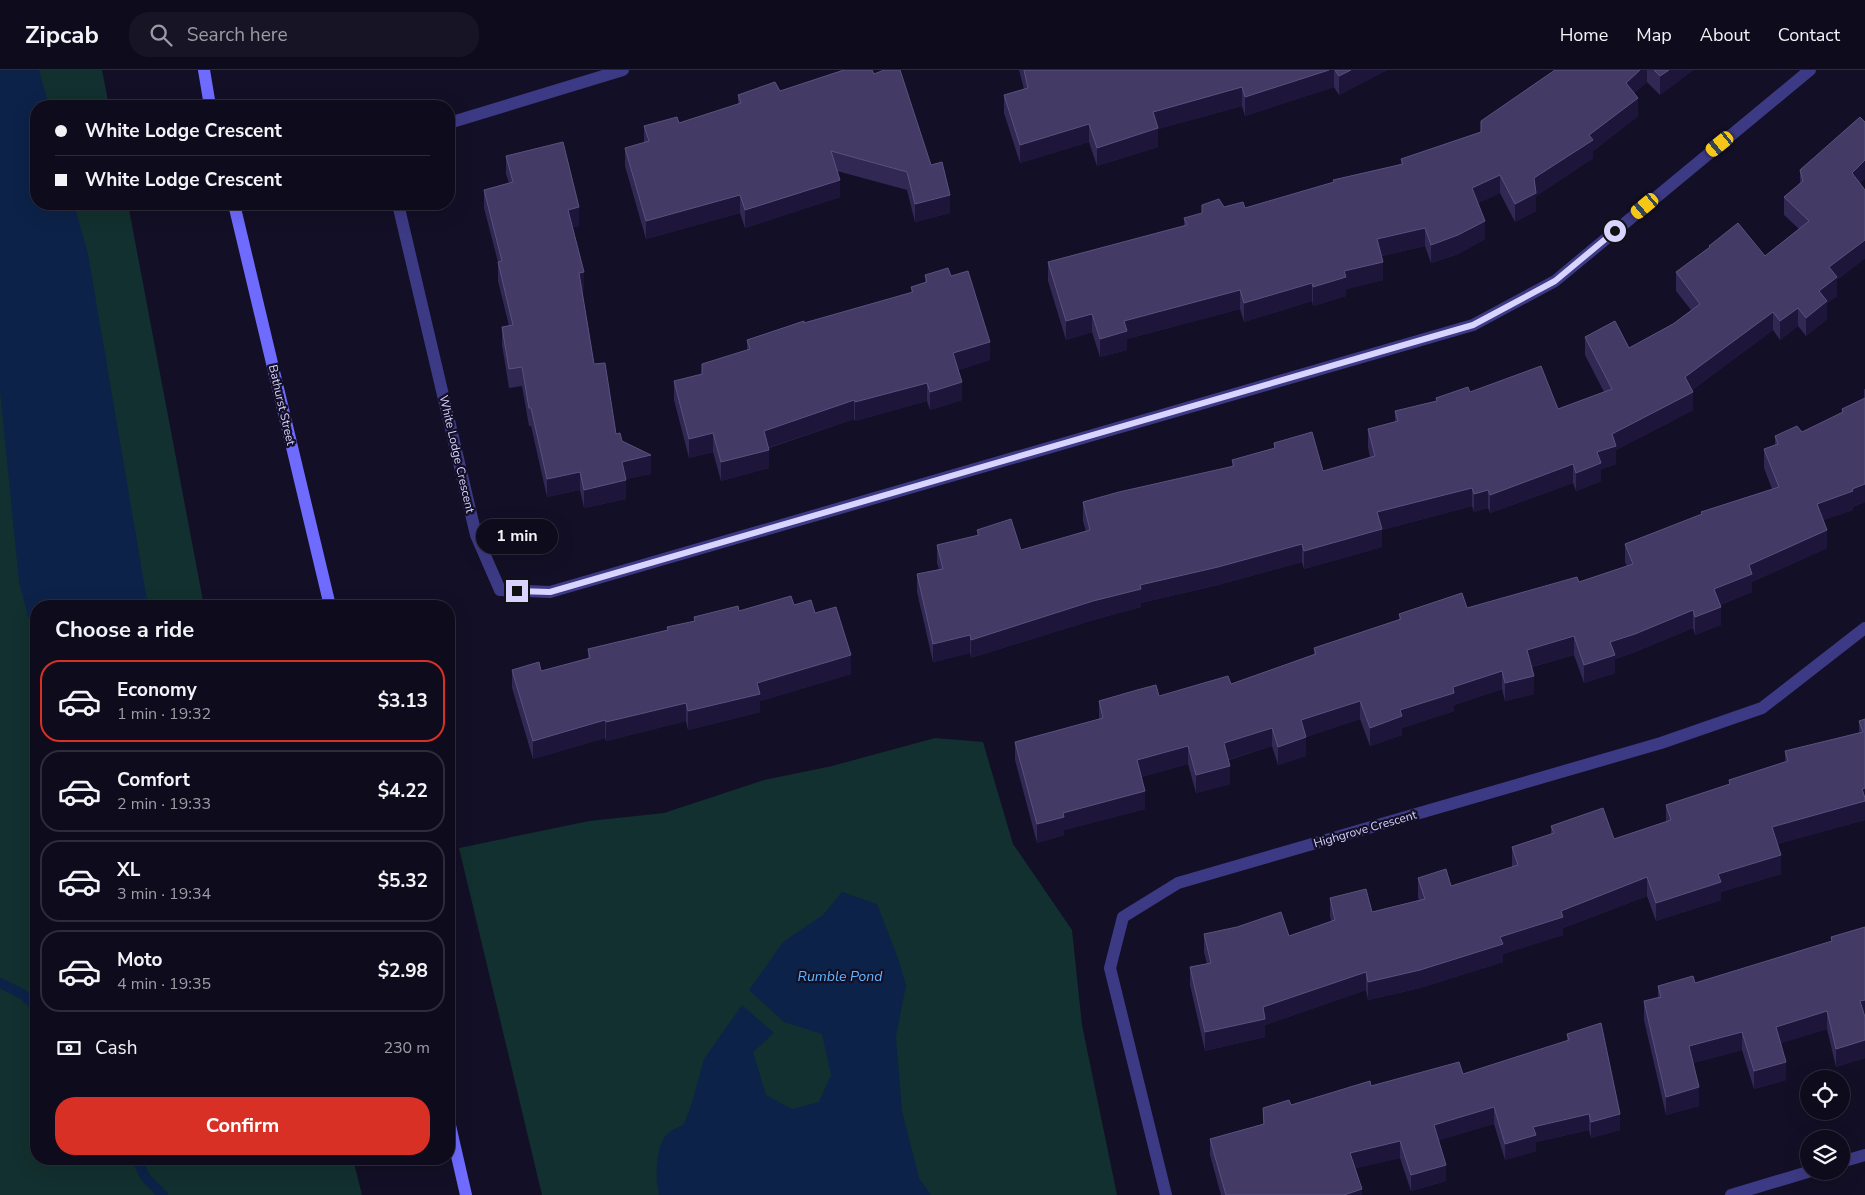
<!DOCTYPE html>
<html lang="en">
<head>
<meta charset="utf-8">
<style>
	:root { --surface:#0e0b1c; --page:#171425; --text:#f1f3f6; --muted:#9b9ba3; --line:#2e2b3b; --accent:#d93025 }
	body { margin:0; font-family:"Nunito Sans",sans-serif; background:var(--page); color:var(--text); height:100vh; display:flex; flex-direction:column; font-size:19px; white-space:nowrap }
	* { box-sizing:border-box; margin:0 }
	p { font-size:16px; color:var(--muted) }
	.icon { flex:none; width:28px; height:28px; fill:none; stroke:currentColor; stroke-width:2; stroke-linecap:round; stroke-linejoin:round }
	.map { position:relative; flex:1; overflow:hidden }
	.panel { position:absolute; left:30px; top:530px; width:425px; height:565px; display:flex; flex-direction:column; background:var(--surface); border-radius:20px; box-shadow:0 5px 20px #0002,0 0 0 1px var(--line) }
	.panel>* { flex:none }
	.guide { position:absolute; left:30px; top:30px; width:425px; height:110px; border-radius:20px; box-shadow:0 5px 20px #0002,0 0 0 1px var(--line); display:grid; align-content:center; height:110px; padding:0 25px; background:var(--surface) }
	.fabs { position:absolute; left:1800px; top:1000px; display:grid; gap:10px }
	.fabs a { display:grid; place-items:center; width:50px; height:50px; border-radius:50%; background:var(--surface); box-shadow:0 5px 20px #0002,0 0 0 1px var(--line); font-size:25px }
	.end { position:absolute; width:22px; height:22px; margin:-11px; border:6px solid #d9d4ff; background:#111; box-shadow:0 0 0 2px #111 }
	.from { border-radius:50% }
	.bubble { position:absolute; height:35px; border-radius:18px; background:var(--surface); box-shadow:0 5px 20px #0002,0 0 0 1px var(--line); font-size:16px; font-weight:700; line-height:35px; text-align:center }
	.car { position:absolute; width:15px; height:30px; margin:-15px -8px; border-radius:6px; box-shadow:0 0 4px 1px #0007; background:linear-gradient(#f5c518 24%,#345 0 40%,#f5c518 0 76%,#345 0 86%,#f5c518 0) }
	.guide b { display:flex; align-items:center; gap:18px; height:48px; font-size:19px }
	.guide b+b { border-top:1px solid var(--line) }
	.guide i { width:12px; height:12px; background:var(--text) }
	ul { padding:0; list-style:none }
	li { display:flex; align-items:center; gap:15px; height:82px; margin:0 10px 8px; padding:0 15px; border:2px solid var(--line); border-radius:20px }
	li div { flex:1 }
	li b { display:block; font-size:19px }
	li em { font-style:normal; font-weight:700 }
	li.on { border-color:var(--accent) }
	li>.icon { width:45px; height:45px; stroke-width:1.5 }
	h2 { padding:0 25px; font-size:22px; line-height:60px }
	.pay { display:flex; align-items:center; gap:12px; height:55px; padding:0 25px; font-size:19px }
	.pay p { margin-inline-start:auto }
	.primary-button { display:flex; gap:10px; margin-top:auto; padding:10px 25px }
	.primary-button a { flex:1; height:58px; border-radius:20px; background:var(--accent); color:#fff; font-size:20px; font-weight:700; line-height:58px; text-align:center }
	header { display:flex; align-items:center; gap:30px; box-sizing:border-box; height:70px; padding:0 25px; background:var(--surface); border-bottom:1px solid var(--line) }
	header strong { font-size:24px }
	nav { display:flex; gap:28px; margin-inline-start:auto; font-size:18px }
	.search { width:350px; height:45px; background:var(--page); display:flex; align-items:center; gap:12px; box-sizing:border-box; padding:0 18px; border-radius:20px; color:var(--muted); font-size:19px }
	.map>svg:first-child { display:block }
	.green { fill:#12302f }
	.water { fill:#0c2248 }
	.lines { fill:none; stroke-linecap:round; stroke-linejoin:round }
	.stream { stroke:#0c2248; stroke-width:10 }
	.minor { stroke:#3d3a85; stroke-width:12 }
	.secondary { stroke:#6f6bff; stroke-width:12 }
	.wall { fill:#312854 }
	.shaded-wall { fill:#1d163a }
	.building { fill:#433a66; stroke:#5a527e }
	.route { stroke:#d9d4ff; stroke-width:6 }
	.labels { text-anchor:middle; stroke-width:4.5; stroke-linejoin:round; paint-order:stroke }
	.street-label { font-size:12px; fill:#d9d4ff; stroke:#130f26 }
	.water-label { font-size:14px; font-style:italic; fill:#62b6ff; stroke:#130f26 }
</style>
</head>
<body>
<header>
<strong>Zipcab</strong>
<div class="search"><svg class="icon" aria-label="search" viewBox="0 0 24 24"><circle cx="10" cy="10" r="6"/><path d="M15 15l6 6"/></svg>Search here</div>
<nav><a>Home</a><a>Map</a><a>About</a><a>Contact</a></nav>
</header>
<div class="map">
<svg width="1865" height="1125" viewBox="0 0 1865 1125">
	<rect width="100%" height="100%" fill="#130f26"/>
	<g class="green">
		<polygon points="0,0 102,0 109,36 36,36 36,134 128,134 204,536 36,536 36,1089 353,1089 362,1125 0,1125"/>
		<polygon points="935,668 983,672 1013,774 1072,860 1082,955 1117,1125 542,1125 459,778 589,751 664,743 764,710 832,696"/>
	</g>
	<g class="water">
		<polygon points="0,0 39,0 49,36 36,36 36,134 74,134 88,184 148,536 36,536 36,577 19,512 0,321"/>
		<path d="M842 822 877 834 898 888 906 915 896 967 902 1041 919 1108 931 1125H659C655 1110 655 1076 667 1064 671 1060 679 1057 684 1054L691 1036 704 989 742 935 774 963 753 982 766 1025 792 1039 819 1032 831 1005 822 964 784 952 749 920 783 872 823 845Z"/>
	</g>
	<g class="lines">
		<g class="stream">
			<polyline points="0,913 24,925 36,937"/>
			<polyline points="137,1089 145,1107 163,1125"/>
		</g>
		<g class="minor">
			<polyline points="449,53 623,0"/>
			<polyline points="398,134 476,465 500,520 550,522 1473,255 1555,211 1810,0"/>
			<polyline points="1841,1092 1865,1085"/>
			<polyline points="1166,1125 1110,898 1123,847 1178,813 1661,673 1762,638 1865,558"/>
			<polyline points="1731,1125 1811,1101"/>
		</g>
		<g class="secondary">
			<polyline points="204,0 210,36"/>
			<polyline points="234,134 330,536"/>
			<polyline points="449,1051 466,1125"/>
		</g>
	</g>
	<g class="wall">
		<polygon points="843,0 872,0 874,4 931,95 950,143 915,152 907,120 837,101 840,127 745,158 740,143 646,169 625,96 625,78 644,73 644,56 679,53 738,34 738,25 780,21"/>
		<polygon points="1019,0 1387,0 1339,25 1334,17 1245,46 1242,36 1158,59 1158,77 1097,96 1089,72 1020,93 1004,43 1004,25 1024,19"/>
		<polygon points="1555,0 1693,0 1660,25 1647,12 1634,23 1638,46 1593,81 1593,88 1536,126 1536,141 1515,152 1500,123 1478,133 1485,169 1458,184 1431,193 1425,176 1382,186 1383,210 1346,219 1346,226 1313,236 1312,231 1244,252 1240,239 1127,269 1127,280 1100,287 1092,262 1066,270 1048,211 1048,192 1184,156 1184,148 1224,137 1245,138 1401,94 1401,89 1481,62"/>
		<polygon points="506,86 579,156 573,157 584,221 582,221 594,294 616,364 651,404 626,409 626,429 584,438 580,420 547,427 531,356 529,356 522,316 509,318 502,275 502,257 509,256 498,211 498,192 484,138 484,120 509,113 506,104"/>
		<polygon points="1800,100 1860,113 1865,120 1865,188 1837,210 1837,226 1827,233 1827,249 1806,266 1798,256 1780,270 1773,260 1692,320 1693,340 1616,380 1616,394 1601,399 1601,411 1576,421 1573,413 1490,443 1488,438 1474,442 1472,436 1382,460 1382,477 1304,499 1302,492 1218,515 1141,533 1141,537 1093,550 971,588 970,583 933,592 917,522 917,504 939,499 937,493 937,475 977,466 977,460 1021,480 1086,462 1083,451 1083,432 1232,397 1232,390 1274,378 1274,373 1323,401 1370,388 1368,377 1368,359 1395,352 1395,341 1436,331 1436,328 1470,322 1558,339 1604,322 1585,285 1585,267 1629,278 1673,254 1691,240 1676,221 1676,202 1709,178 1709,176 1765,186 1799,159 1784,145 1784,127 1800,113"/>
		<polygon points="925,205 951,206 990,290 958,300 962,330 930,340 927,331 855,351 854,349 769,378 769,398 721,411 713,382 689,388 674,330 674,311 702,304 747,280 747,270 804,253 911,223 911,217 925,212"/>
		<polygon points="1864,319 1865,319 1865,432 1853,437 1853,440 1823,450 1827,478 1752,512 1752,522 1720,535 1721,555 1695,565 1693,558 1635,582 1615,589 1615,603 1584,613 1574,585 1532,597 1534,624 1505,631 1502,619 1454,635 1454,641 1402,658 1402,665 1370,676 1360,649 1306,667 1306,686 1278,695 1272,676 1229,690 1230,714 1196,723 1188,694 1141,707 1145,739 1064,760 1064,765 1037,773 1015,690 1015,672 1099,649 1099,631 1159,626 1231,614 1314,584 1314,578 1399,550 1399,544 1467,538 1579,512 1627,497 1625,492 1625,474 1701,445 1701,442 1772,419 1764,398 1764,379 1775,375 1775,366 1802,362 1842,343 1842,339 1864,329"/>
		<polygon points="794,535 815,543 851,604 760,631 760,642 688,660 686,651 606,671 605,668 533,689 512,618 512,600 541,601 588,588 588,579 667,560 667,557 694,551 694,547 739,541"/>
		<polygon points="1865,649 1865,750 1777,774 1781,804 1721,822 1721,830 1656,851 1647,826 1563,858 1563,865 1503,884 1503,892 1420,918 1368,930 1366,920 1265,955 1265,967 1205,981 1190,915 1190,897 1207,894 1204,882 1204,864 1289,866 1331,851 1330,846 1330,828 1372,842 1419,830 1418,827 1418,808 1451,816 1512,797 1512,777 1551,764 1551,756 1614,769 1666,752 1666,735 1729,714 1729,710 1785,692 1785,681 1859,663 1859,651"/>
		<polygon points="1865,858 1865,988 1836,997 1827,959 1781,973 1786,1010 1754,1019 1742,980 1693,993 1699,1036 1666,1045 1644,950 1644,931 1658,927 1658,916 1695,913 1831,872 1831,867"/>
		<polygon points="1567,964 1620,1060 1591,1068 1589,1060 1536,1072 1536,1081 1505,1090 1494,1054 1438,1070 1446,1111 1411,1121 1400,1088 1355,1098 1362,1125 1221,1125 1210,1085 1210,1069 1263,1054 1263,1038 1291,1035 1371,1016 1463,1004 1567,971"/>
	</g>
	<g class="shaded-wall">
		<polygon points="1329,0 1334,0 1334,17 1245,46 1245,27"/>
		<polygon points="1351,0 1387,0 1339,25 1339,6"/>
		<polygon points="1640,0 1647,0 1647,12 1626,31 1626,13"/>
		<polygon points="1669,0 1693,0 1660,25 1660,6"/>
		<polygon points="1242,17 1242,36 1158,59 1158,77 1097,96 1097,78 1153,42"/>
		<polygon points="1638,28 1638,46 1593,81 1593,88 1536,126 1536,141 1515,152 1515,134 1534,108"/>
		<polygon points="1089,54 1089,72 1020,93 1020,75"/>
		<polygon points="1865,90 1865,109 1852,121 1852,103"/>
		<polygon points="1500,105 1500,123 1472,136 1472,118"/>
		<polygon points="840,110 840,127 745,158 745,140"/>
		<polygon points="740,125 740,143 646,169 646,151"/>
		<polygon points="950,125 950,143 915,152 915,134"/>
		<polygon points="579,137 579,156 568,158 568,140"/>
		<polygon points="1485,151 1485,169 1458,184 1431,193 1431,175"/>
		<polygon points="1425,158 1425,176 1377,187 1377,169"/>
		<polygon points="1865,170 1865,188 1837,210 1837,226 1827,233 1827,249 1806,266 1806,248 1819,221 1829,197"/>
		<polygon points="1383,192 1383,210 1346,219 1346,226 1313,236 1313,217 1344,201"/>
		<polygon points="584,202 584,221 579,222 579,203"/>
		<polygon points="1312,213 1312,231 1244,252 1244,233"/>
		<polygon points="1240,220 1240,239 1127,269 1127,280 1100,287 1100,269 1124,251"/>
		<polygon points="1798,238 1798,256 1780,270 1780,251"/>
		<polygon points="1773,242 1773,260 1685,325 1685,307"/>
		<polygon points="1092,244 1092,262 1066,270 1066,251"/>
		<polygon points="990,272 990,290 953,302 953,283"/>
		<polygon points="962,312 962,330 930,340 930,322"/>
		<polygon points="927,313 927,331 855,351 855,332"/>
		<polygon points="1693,322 1693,340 1616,380 1616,394 1601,399 1601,411 1576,421 1576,403 1597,382 1612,364"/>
		<polygon points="854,330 854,349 764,379 764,361"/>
		<polygon points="713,363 713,382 689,388 689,369"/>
		<polygon points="769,380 769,398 721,411 721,392"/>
		<polygon points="651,385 651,404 622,410 622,392"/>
		<polygon points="1573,394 1573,413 1490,443 1490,425"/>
		<polygon points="580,402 580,420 547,427 547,409"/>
		<polygon points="626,410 626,429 584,438 584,420"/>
		<polygon points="1865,414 1865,432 1853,437 1853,440 1817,452 1817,434"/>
		<polygon points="1472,418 1472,436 1382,460 1382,477 1304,499 1304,481 1377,442"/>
		<polygon points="1488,420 1488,438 1474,442 1474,424"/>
		<polygon points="1827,460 1827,478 1752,512 1752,522 1714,537 1714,519 1749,495"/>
		<polygon points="1302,474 1302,492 1218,515 1141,533 1141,537 1093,550 971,588 971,570 1140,515"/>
		<polygon points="1721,537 1721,555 1695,565 1695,547"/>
		<polygon points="1693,540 1693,558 1635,582 1615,589 1615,603 1584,613 1584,595 1610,572"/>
		<polygon points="970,565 970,583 933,592 933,574"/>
		<polygon points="1574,566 1574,585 1527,598 1527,580"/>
		<polygon points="851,585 851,604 760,631 760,642 688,660 688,641 757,613"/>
		<polygon points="1502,601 1502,619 1454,635 1454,641 1402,658 1402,665 1370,676 1370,658 1400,640 1453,617"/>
		<polygon points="1534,606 1534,624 1505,631 1505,613"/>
		<polygon points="1360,631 1360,649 1301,669 1301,650"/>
		<polygon points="686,633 686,651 606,671 606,652"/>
		<polygon points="605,650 605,668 533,689 533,671"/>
		<polygon points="1272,658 1272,676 1224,691 1224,673"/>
		<polygon points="1306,667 1306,686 1278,695 1278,677"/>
		<polygon points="1188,676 1188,694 1137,708 1137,690"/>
		<polygon points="1230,696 1230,714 1196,723 1196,705"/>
		<polygon points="1865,718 1865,750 1772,776 1772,757"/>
		<polygon points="1145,721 1145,739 1064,760 1064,765 1037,773 1037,754 1063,743"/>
		<polygon points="1781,785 1781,804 1721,822 1721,830 1656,851 1656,833 1718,804"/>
		<polygon points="1647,807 1647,826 1563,858 1563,865 1503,884 1503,892 1420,918 1368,930 1368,912 1500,867 1561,841"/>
		<polygon points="1366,902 1366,920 1265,955 1265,967 1205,981 1205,962 1263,937"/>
		<polygon points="1865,930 1865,948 1860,931"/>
		<polygon points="1827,941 1827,959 1776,975 1776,957"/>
		<polygon points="1742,962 1742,980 1689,994 1689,976"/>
		<polygon points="1865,970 1865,988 1836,997 1836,979"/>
		<polygon points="1786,992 1786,1010 1754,1019 1754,1001"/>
		<polygon points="1699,1017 1699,1036 1666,1045 1666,1027"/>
		<polygon points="1494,1037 1494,1054 1434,1072 1434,1055"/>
		<polygon points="1589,1044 1589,1060 1536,1072 1536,1081 1505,1090 1505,1074 1533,1057"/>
		<polygon points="1620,1044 1620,1060 1591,1068 1591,1052"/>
		<polygon points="1400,1071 1400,1088 1350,1100 1350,1083"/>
		<polygon points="1446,1095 1446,1111 1411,1121 1411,1105"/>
		<polygon points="1362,1119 1362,1125 1344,1125"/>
	</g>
	<g class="building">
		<polygon points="844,0 872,0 874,4 884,0 900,0 931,95 942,92 950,125 915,134 907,102 831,81 840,110 745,140 740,125 646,151 625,78 649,71 644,56 677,47 679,53 741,33 738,25 775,12 780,21"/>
		<polygon points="1024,0 1329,0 1245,27 1242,17 1153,42 1158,58 1097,78 1089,54 1020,75 1004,25 1028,18"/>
		<polygon points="1335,0 1351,0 1339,6"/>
		<polygon points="1555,0 1640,0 1626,13 1638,28 1589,65 1593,70 1534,108 1536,123 1515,134 1500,105 1472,118 1485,151 1458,165 1431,175 1425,158 1377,169 1383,192 1344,201 1346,207 1313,217 1312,213 1244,233 1240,220 1124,251 1127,261 1100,269 1092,244 1066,251 1048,192 1187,155 1184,148 1202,143 1202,135 1219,129 1224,137 1243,132 1245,138 1334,112 1333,110 1403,94 1401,89 1481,62 1481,51"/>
		<polygon points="1654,0 1669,0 1660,6"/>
		<polygon points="1860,47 1865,52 1865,90 1852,103 1865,120 1865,170 1829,197 1837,207 1819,221 1827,231 1806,248 1798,238 1780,251 1773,242 1685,307 1693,322 1612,364 1616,376 1597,382 1601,393 1576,403 1573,394 1490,425 1488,420 1474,424 1472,418 1377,442 1382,459 1304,481 1302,474 1218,497 1140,515 1141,519 1093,531 971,570 970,565 933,574 917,504 943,499 937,475 979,465 977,460 1011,449 1021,480 1090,460 1083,432 1119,422 1234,396 1232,390 1275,378 1274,373 1312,362 1323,401 1375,386 1368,359 1398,351 1395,341 1437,331 1436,328 1468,317 1470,322 1541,296 1558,339 1612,319 1585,267 1615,251 1629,278 1673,254 1700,234 1676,202 1710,177 1709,176 1738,153 1765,186 1809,151 1784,127 1803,111 1800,100"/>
		<polygon points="563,72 579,137 568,140 584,202 579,203 594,294 605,293 616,364 620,363 622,371 651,385 622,392 626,410 584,420 580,402 547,409 531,338 529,338 522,297 509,299 502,257 513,255 498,192 502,191 484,120 513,112 506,86"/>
		<polygon points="948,198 951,206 968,201 990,272 953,283 962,312 930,322 927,313 855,332 854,330 764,361 769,380 721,392 713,363 689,369 674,311 702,304 702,294 750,279 747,270 804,251 804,253 913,222 911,217 927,212 925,205"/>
		<polygon points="1865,328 1865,414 1852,419 1853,421 1817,434 1827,460 1749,495 1752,504 1714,519 1721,537 1695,547 1693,540 1635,564 1610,572 1615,585 1584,595 1574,566 1527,580 1534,606 1505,613 1502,601 1453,617 1454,623 1400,640 1402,646 1370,658 1360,631 1301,650 1306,667 1278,677 1272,658 1224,673 1230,696 1196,705 1188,676 1137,690 1145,721 1063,743 1064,747 1037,754 1015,672 1103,648 1099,631 1137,620 1156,615 1159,626 1228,606 1231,614 1316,584 1314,578 1401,549 1399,544 1462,523 1467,538 1577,507 1579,512 1633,494 1625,474 1702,444 1701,442 1779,417 1764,379 1778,374 1775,366 1797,356 1802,362 1843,342 1842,339"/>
		<polygon points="791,526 794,535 811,530 815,543 836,537 851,585 757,613 760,624 688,641 686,633 606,652 605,650 533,671 512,600 539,592 541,601 590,588 588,579 668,560 667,557 695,551 694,547 738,536 739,541"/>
		<polygon points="1865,649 1865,718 1862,719 1865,728 1865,731 1772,757 1781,785 1718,804 1721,812 1656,833 1647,807 1561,841 1563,847 1500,867 1503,874 1420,900 1368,912 1366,902 1263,937 1265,949 1205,962 1190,897 1211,893 1204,864 1237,857 1281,842 1289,866 1335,850 1330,828 1366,819 1372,842 1425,829 1418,808 1446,799 1451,816 1518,795 1512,777 1554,763 1551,756 1603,738 1614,769 1671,750 1666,735 1730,714 1729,710 1788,691 1785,681 1863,662 1859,651"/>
		<polygon points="1865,857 1865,930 1860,931 1865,947 1865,970 1836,979 1827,941 1776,957 1786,992 1754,1001 1742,962 1689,976 1699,1017 1666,1027 1644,931 1661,927 1658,916 1693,906 1695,913 1832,871 1831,867"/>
		<polygon points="1601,953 1620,1044 1591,1052 1589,1044 1533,1057 1536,1065 1505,1074 1494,1037 1434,1055 1446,1095 1411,1105 1400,1071 1350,1083 1362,1119 1344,1125 1226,1125 1210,1069 1264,1054 1263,1038 1289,1030 1291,1035 1370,1011 1371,1016 1459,992 1463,1004 1569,970 1567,964"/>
	</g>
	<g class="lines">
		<polyline class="route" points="517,521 550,522 1473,255 1555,211 1615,161"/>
	</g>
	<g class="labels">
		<g class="street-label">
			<text transform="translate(282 335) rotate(77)" y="4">Bathurst Street</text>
			<text transform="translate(457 384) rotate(77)" y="4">White Lodge Crescent</text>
			<text transform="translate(1365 759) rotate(-16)" y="4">Highgrove Crescent</text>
		</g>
		<g class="water-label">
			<text x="840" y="911">Rumble Pond</text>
		</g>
	</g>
</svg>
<div class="fabs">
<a><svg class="icon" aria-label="locate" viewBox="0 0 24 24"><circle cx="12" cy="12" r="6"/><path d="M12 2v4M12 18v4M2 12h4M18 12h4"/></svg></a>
<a><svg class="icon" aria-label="layers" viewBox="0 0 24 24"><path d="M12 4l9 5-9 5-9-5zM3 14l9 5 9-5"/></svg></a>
</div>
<i class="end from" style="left:1615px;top:161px"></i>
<i class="end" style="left:517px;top:521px"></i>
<div class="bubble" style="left:476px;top:449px;width:82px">1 min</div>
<i class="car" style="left:1720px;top:74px;rotate:231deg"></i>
<i class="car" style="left:1645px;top:136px;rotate:230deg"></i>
<div class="guide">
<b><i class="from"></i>White Lodge Crescent</b>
<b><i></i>White Lodge Crescent</b>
</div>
<section class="panel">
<h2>Choose a ride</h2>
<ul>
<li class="on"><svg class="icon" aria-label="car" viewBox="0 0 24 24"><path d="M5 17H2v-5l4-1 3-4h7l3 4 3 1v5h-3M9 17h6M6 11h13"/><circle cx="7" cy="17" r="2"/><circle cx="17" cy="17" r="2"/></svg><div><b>Economy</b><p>1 min · 19:32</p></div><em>$3.13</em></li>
<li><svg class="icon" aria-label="car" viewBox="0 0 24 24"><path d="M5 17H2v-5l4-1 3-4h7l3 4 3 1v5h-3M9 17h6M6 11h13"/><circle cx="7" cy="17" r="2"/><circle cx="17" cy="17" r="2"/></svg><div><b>Comfort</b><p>2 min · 19:33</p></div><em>$4.22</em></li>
<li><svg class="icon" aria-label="car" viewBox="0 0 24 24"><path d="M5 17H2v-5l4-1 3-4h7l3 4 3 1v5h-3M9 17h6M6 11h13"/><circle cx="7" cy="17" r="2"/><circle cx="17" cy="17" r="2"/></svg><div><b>XL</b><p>3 min · 19:34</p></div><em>$5.32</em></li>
<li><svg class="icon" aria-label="car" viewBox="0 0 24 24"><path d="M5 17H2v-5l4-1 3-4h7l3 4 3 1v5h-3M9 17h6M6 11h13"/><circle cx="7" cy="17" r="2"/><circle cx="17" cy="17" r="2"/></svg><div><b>Moto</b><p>4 min · 19:35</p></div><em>$2.98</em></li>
</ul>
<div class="pay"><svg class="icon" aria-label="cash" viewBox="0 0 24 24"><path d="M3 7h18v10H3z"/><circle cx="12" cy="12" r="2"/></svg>Cash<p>230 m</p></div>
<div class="primary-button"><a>Confirm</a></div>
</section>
</div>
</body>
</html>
